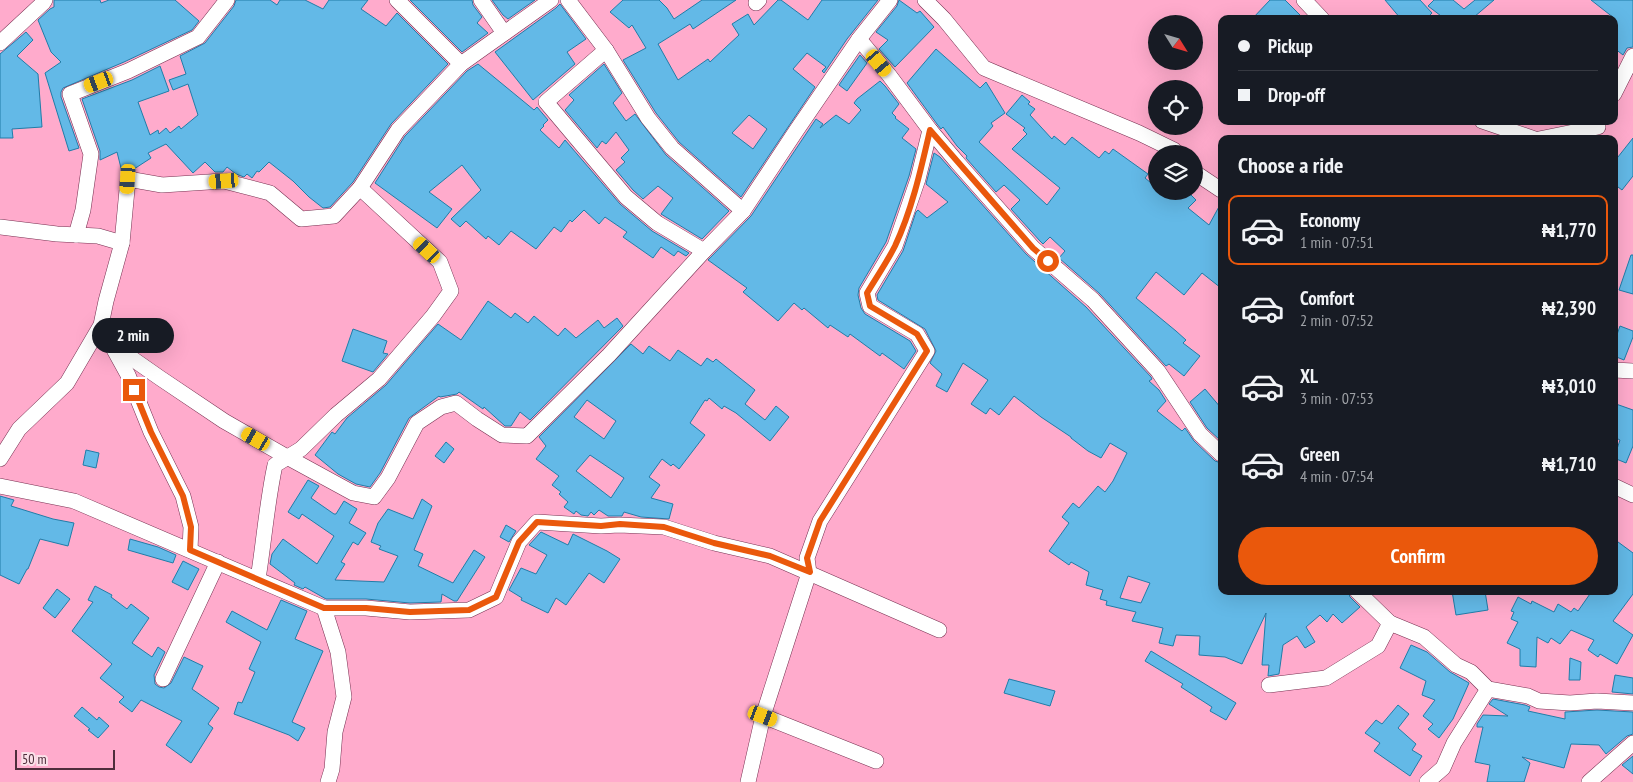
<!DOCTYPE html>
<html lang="en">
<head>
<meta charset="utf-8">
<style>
	:root { --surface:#171b24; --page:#20242c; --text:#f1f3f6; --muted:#9ea1a6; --line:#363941; --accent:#ea580c }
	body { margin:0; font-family:"PT Sans Narrow",sans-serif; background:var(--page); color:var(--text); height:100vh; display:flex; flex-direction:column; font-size:19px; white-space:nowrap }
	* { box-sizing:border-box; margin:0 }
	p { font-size:16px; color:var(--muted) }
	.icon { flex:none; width:28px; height:28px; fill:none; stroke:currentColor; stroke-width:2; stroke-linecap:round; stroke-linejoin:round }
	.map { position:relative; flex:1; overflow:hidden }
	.drawer { position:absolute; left:1218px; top:135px; width:400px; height:460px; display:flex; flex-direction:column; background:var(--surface); border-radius:10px; box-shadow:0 5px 20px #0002 }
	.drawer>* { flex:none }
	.top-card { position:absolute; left:1218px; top:15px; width:400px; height:110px; border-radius:10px; box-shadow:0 5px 20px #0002; display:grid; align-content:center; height:110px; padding:0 20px; background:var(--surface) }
	.needle { width:32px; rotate:127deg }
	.fabs { position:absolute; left:1148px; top:15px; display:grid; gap:10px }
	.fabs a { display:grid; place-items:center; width:55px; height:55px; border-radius:50%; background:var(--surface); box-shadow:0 5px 20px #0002; font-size:25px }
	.scale { position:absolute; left:15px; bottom:12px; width:100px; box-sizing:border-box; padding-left:5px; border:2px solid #4f2d3b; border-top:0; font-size:14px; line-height:18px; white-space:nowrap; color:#4f2d3b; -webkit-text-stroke:4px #fbe0e9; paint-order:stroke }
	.end { position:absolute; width:22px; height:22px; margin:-11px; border:6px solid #ea580c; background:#fff; box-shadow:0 0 0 2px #fff }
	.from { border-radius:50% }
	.bubble { position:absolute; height:35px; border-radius:18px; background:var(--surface); box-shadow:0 5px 20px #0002; font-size:16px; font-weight:700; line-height:35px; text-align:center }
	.car { position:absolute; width:15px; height:30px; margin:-15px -8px; border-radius:6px; box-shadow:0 0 4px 1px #0007; background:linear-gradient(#f5c518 24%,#345 0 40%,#f5c518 0 76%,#345 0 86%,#f5c518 0) }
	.top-card b { display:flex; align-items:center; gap:18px; height:48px; font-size:19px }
	.top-card b+b { border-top:1px solid var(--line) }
	.top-card i { width:12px; height:12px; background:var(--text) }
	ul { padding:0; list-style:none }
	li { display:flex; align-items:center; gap:15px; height:70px; margin:0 10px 8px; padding:0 10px; border:2px solid transparent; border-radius:10px }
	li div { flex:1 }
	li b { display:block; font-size:19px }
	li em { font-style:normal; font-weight:700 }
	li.current { border-color:var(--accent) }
	li>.icon { width:45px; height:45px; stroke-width:1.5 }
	h2 { padding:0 20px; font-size:22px; line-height:60px }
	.button { display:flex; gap:10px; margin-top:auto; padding:10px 20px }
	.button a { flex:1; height:58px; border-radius:30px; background:var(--accent); color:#fff; font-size:20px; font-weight:700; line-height:58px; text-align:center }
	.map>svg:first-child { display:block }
	.building { fill:#63b9e7; stroke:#207da8; fill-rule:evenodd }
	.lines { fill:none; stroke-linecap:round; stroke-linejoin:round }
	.minor-casing { stroke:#783051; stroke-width:16 }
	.minor { stroke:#fff; stroke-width:15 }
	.route { stroke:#ea580c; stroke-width:6 }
</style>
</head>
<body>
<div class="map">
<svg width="1633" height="782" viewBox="0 0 1633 782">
	<rect width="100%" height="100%" fill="#ffabcc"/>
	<g class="building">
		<polygon points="54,0 100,0 101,3 109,0 175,0 199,21 192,30 124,62 63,88 61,92 61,97 79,148 69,151 45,73 61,62 51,52 38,20 50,9 54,7"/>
		<polygon points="236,0 270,0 277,5 280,0 305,0 323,9 329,0 368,0 361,9 386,26 397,13 448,64 391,124 353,182 330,207 323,208 309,197 293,181 269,162 259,172 257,171 252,178 247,174 244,177 236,174 227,167 223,172 215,172 205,162 193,173 166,144 148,153 151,158 134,169 122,172 117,152 100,160 100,151 82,99 132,80 160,66 169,91 138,102 150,135 158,130 159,134 166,128 170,133 179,126 181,129 198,115 188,84 173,90 169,80 186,74 180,56 205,43 234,6"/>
		<polygon points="410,0 472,0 473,5 482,17 477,23 488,33 462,52"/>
		<polygon points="492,0 535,0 508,19 503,15"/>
		<path d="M623 0H659L667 8 674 19 702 0H736L693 29 690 24 658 44 678 80 708 59 710 62 739 35 732 24 748 14 754 25 778 0H781L808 20 822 0H878L847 39 824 73 822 71 826 67 807 53 793 69 815 87 741 197 679 142 656 113 623 60 646 48 632 25 629 28 610 12ZM749 115 767 129 753 149 732 133Z"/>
		<polygon points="899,0 917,13 920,11 934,27 895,67 879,49 888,40 876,32 897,6"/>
		<polygon points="1270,0 1285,0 1304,19 1252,19"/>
		<polygon points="1385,0 1420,0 1432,13 1426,19 1401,19"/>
		<polygon points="1434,0 1453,0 1464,9 1475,0 1494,0 1474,17 1476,19 1445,19 1428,6"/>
		<polygon points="1591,0 1633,0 1633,47 1627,48 1623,55 1614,48 1614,18"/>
		<polygon points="560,4 586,39 567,52 575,64 533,100 495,52 556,8"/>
		<polygon points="26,32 33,40 17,56 38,74 42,127 12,129 13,138 0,138 0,54"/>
		<polygon points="936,49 980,88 986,82 1005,113 991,123 993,126 979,142 1047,205 1060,188 1012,149 1027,134 1023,130 1025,128 1006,114 1022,95 1030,102 1028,104 1035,109 1030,115 1052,139 1054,136 1065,145 1072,137 1099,158 1105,151 1109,154 1113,149 1148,174 1145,178 1156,187 1156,191 1187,191 1196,200 1188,208 1209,225 1221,203 1221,288 1202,273 1184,295 1156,272 1136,298 1176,331 1186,340 1183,343 1200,356 1184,376 1169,364 1166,366 1100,294 1059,258 1065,251 1050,237 1043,244 1040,241 1011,209 1020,200 1004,185 996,192 966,158 967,156 957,146 943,127 941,129 937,124 907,83"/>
		<polygon points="860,55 867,63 847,91 839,85"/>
		<polygon points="478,64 534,110 537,107 548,120 543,125 544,126 540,130 559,148 565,140 620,204 652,231 689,253 686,256 678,251 674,256 661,247 653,258 623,237 627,232 605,217 599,224 584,210 572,222 570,220 561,232 554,227 536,249 511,231 499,245 488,236 486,239 466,221 460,227 451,219 481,190 462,165 429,192 452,209 437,228 375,183 405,136 467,71"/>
		<polygon points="604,64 622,93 613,103 626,121 635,114 666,155 729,211 702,239 661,214 673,198 658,186 643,199 633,190 616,170 625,162 621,158 629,150 616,132 606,144 602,141 597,148 565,110 574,100 569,95"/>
		<polygon points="880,81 885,86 899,104 892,113 896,117 895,118 909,129 902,138 916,149 909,176 886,242 859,288 858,295 861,308 865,314 910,341 916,351 904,369 882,353 880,356 850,334 848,337 830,325 828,328 804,308 802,310 794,303 778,321 743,292 747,288 708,260 751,216 816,119 823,124 820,128 836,115 849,124 861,110 854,103 857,99"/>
		<polygon points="1633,138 1633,176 1622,190 1614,184 1614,162"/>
		<path d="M934 153 940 157 1026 254 1086 307 1151 377 1152 379 1149 381 1159 390 1166 401 1157 411 1182 431 1185 428 1194 441 1215 461 1221 463V591H1348L1350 597 1360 607 1342 623 1333 614 1327 622 1320 615 1306 627 1315 642 1305 648 1297 636 1283 645 1279 674 1268 676 1269 665H1262L1266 613 1242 664 1225 657 1199 655 1200 636 1176 635 1173 646 1159 643 1163 628 1132 621 1136 612 1106 605 1107 601 1100 599 1103 590 1086 585 1089 572 1071 562 1069 565 1049 551 1069 523 1062 517 1073 503 1079 508 1098 486 1105 492 1113 481 1127 453 1110 443 1101 458 1088 451 1071 438V437L1041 417 1014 396 999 415 990 408 986 414 971 404 988 380 963 363 947 392 936 386 942 374 930 363 936 351 925 329 878 300 877 295 903 251 916 212 918 210 927 218 948 202 926 184ZM1128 576 1150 583 1141 603 1120 598Z"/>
		<polygon points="1631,255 1633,255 1633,294 1619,290"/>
		<polygon points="488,301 511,318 515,313 528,323 534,316 558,336 565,328 576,338 598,320 604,328 617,318 623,326 530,420 520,412 511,426 505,426 484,407 483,409 459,392 457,394 440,397 439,396 409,418 380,473 370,487 356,484 338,474 315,455 332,432 335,434 347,418 386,385 438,324 461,340"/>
		<polygon points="1620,326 1633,331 1633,337 1624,360 1614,356 1614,343"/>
		<polygon points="353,329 387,341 383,353 388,354 373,372 342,361"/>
		<path d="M631 344 643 354 649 346 670 361 678 350 701 366 707 358 713 362 716 359 755 390 745 404 765 420 776 406 789 417 770 441 736 413 724 406 722 409 709 398 707 401 705 400 690 423 705 435 679 469 673 464 671 466 662 459 649 477 660 485 651 498 673 504 669 519 641 517 624 512 622 516H608L599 510 594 515 591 512 588 516 581 515 576 511 574 514 564 507 568 502 559 494 561 492 552 485 559 476 536 459 546 446 539 437ZM587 400 616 421 604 439 574 417ZM590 455 624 478 611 498 576 471Z"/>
		<polygon points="1205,389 1221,408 1221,441 1207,428 1190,402"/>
		<polygon points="1616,404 1633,410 1633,446 1626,463 1614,458 1620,440 1614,437 1614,410"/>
		<polygon points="446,442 454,449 444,463 435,456"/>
		<polygon points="86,450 99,453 96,468 83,465"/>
		<polygon points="308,480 319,486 311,498 334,514 336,514 344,501 357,509 349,523 366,533 358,545 353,542 341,562 345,564 335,580 384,582 398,556 379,549 381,546 371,542 378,523 388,509 413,519 422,499 432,506 414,550 423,554 418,566 453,583 474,550 485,557 457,601 454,601 442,594 441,602 410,603 366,599 326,599 305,587 303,589 294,585 295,583 270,564 272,554 283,539 317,564 334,536 302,514 299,519 288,512"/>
		<polygon points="0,496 14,500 11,506 53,519 74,523 68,546 40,539 28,569 27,569 19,584 0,575"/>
		<polygon points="506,525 516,531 509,542 500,537"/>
		<polygon points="541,532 568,545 573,534 607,551 620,559 604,583 589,573 566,605 556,598 548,613 521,600 522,598 509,590 521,568 536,574 547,555 529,545"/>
		<polygon points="130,539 158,547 176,555 173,563 128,550"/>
		<polygon points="1614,539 1633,553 1633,594 1613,621 1633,635 1617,664 1600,654 1598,657 1588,650 1594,640 1571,630 1560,644 1551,638 1548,643 1537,637 1536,667 1520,666 1520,649 1507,643 1518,622 1511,619 1514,612 1511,611 1518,597 1531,604 1532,601 1554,612 1558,604 1571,612 1574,608 1578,611 1592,591 1614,591"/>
		<polygon points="183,561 199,569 188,590 172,582"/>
		<polygon points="95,586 112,595 111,597 127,609 131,604 149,618 132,643 152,657 158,647 165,652 154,675 155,684 159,687 164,688 171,683 184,657 203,666 192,689 219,708 208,724 213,728 191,763 166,745 182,721 141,700 132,712 119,702 124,697 100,678 112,664 72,631 93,602 88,600"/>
		<polygon points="57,589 70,599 55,618 43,608"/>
		<polygon points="1452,591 1485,591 1488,610 1456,615"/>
		<polygon points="281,600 307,611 295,639 323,651 292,722 305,728 298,741 289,735 234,714 238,702 242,703 255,672 249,669 261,642 226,622 232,611 267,630"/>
		<polygon points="1411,645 1427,652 1450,672 1469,683 1453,719 1439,738 1428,729 1433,724 1423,716 1435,700 1422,695 1426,681 1400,668"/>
		<polygon points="1151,651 1236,703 1226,720 1210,711 1212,707 1181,687 1183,684 1145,661"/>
		<polygon points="1570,658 1581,662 1580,680 1569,680"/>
		<polygon points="1615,675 1633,678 1633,694 1612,692"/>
		<polygon points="1009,679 1055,691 1050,706 1004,693"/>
		<polygon points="1493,699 1525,705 1530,707 1528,711 1565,719 1565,712 1597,710 1633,712 1633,734 1627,736 1606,754 1599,745 1571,744 1564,768 1522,757 1530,763 1524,782 1487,782 1490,765 1475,762 1483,727 1477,727 1477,724 1483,715 1508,716 1489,704"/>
		<polygon points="1398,705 1409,714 1398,728 1416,744 1412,750 1422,756 1410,776 1374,751 1380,743 1365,733 1376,720 1382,724"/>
		<polygon points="82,707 97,720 99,717 109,726 98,738 88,730 90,729 74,716"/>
		<polygon points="1633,756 1633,774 1622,765"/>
	</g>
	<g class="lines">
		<defs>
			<g id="minor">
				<polyline points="397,0 461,64"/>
				<polyline points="481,0 504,33"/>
				<polyline points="568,0 606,50 648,118 672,148 743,211"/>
				<polyline points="925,0 944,19 984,68 1139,133 1174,150 1177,154"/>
				<polyline points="1304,0 1322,19"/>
				<polyline points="756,3 759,0"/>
				<polyline points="859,39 889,75 930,130 957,162 1033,248 1093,300 1158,371 1200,434 1221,454"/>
				<polyline points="0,43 43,3 45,0"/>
				<polyline points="606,50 546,102 626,197 657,223 704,251"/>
				<polyline points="1614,94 1633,56"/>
				<polyline points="1482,121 1535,139"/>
				<polyline points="1539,139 1598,127"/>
				<polyline points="1194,172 1221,190"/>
				<polyline points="0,227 57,234 98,236 122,243"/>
				<polyline points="76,235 83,210 91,154 70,94 128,71 198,37 227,0"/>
				<polyline points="110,343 160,378 224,421 287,457 353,493 374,497 388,478 417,423 441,407 456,403 477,419 502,435 527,436 609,355 704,251 743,211 796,131 859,39 890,0"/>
				<polyline points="112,346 128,375 151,432 183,496 191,527 190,550"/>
				<polyline points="1614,370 1633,371"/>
				<polyline points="0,459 19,429 67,383 101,325 106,301 122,243 128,179 162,185 224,181 270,193 301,219 334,216 360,188 398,130 461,64 551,0"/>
				<polyline points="0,486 74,501 324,608 338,652 344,697 335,732 332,769 328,782"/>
				<polyline points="1614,486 1633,495"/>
				<path d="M258 579C264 541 267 502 275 465L301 449 336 415 379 379 433 316 451 291 440 262 360 188"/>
				<polyline points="1357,591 1390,623"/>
				<polyline points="324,608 366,608 410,612 469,610 496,597 519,542 537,522 601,526 619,525 664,527 714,543 770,556 939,630"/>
				<polyline points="163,679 218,562"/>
				<polyline points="1269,685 1326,678 1378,646 1390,623 1424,637 1456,665 1471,672 1488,689 1528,696 1539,701 1570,703 1597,701 1633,703"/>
				<polyline points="763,716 876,761"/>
				<polyline points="748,782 763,716 809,573 807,558 820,521 927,351 917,334 870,306 867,293 895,246 918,179 930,130"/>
				<polyline points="1427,782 1443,768 1454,743 1488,689"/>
				<polyline points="1589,782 1633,743"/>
			</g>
		</defs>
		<use href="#minor" class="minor-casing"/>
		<use href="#minor" class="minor"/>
	</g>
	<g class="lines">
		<path class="route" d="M134 390 151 432 183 496 191 527 190 550 324 608H366L410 612 469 610 496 597 519 542 537 522 601 526 620 524 664 527 714 543 770 556 810 572 807 558 820 521 927 351 917 334 870 306 867 293C876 278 887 262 895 246 912 210 921 169 930 130L1033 248 1048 261"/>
	</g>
</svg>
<div class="fabs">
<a><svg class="needle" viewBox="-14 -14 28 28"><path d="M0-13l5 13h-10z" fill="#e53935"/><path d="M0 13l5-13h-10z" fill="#9ea1a6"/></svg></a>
<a><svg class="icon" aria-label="locate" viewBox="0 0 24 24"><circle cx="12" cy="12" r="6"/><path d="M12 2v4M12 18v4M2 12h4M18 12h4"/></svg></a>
<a><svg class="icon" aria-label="layers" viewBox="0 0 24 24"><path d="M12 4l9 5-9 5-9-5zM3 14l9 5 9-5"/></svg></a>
</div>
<div class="scale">50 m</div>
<i class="end from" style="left:1048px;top:261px"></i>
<i class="end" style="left:134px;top:390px"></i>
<div class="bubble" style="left:92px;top:318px;width:82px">2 min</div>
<i class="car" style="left:879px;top:63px;rotate:140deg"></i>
<i class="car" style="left:99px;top:82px;rotate:249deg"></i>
<i class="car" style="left:128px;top:179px;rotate:184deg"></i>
<i class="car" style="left:224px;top:181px;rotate:266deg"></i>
<i class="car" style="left:427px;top:250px;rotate:313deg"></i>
<i class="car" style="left:256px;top:439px;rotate:300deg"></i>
<i class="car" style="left:763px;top:716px;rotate:111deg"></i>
<div class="top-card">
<b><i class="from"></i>Pickup</b>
<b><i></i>Drop-off</b>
</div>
<section class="drawer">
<h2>Choose a ride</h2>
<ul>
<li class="current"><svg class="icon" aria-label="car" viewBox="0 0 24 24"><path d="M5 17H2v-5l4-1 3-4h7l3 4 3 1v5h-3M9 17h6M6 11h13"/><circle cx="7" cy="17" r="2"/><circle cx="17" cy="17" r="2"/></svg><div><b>Economy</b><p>1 min · 07:51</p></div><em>₦1,770</em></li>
<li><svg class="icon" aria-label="car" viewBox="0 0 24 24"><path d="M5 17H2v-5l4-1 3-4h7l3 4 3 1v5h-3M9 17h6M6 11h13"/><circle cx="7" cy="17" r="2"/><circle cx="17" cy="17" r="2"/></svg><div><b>Comfort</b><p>2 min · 07:52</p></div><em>₦2,390</em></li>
<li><svg class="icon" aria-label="car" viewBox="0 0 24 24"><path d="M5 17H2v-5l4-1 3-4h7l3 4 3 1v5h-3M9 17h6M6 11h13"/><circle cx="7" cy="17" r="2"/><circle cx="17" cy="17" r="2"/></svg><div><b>XL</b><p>3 min · 07:53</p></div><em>₦3,010</em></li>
<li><svg class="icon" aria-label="car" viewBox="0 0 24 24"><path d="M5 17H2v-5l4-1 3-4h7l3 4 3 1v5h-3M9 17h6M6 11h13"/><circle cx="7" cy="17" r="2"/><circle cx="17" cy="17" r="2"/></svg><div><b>Green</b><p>4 min · 07:54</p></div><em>₦1,710</em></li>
</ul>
<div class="button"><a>Confirm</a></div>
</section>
</div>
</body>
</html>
